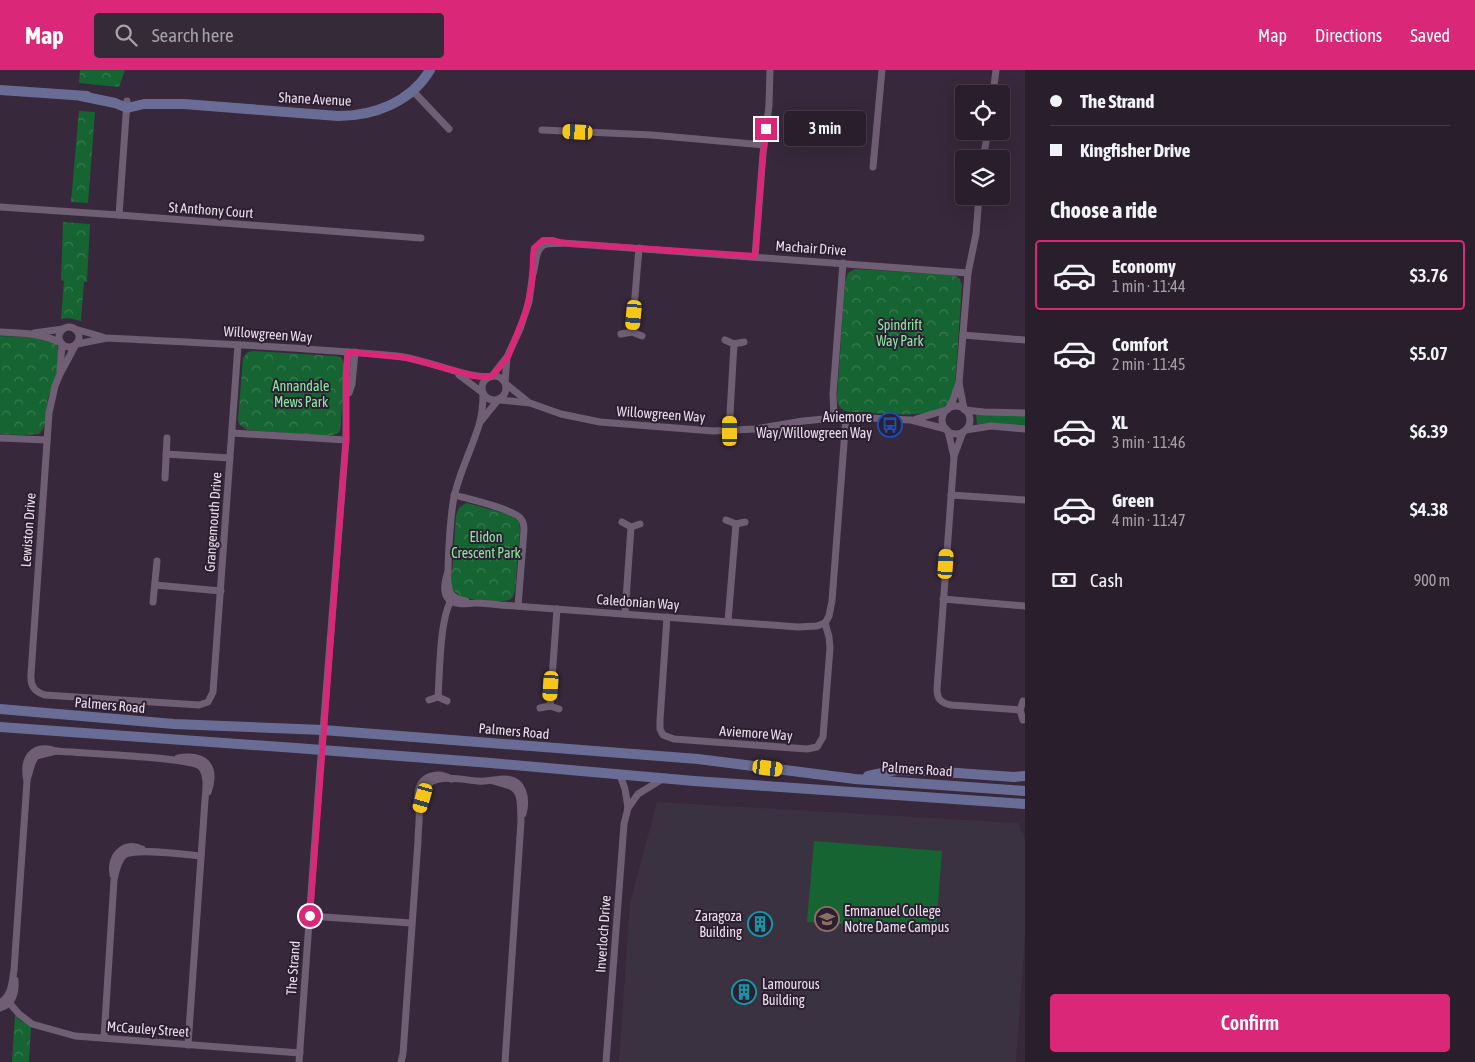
<!DOCTYPE html>
<html lang="en">
<head>
<meta charset="utf-8">
<style>
	:root { --surface:#291e2c; --page:#352b38; --text:#f1f3f6; --muted:#a5a2a9; --line:#453c48; --accent:#db2777 }
	body { margin:0; font-family:"Asap Condensed",sans-serif; background:var(--page); color:var(--text); height:100vh; display:flex; flex-direction:column; font-size:19px; white-space:nowrap }
	* { box-sizing:border-box; margin:0 }
	p { font-size:16px; color:var(--muted) }
	.icon { flex:none; width:28px; height:28px; fill:none; stroke:currentColor; stroke-width:2; stroke-linecap:round; stroke-linejoin:round }
	.map { position:relative; flex:1; overflow:hidden }
	.details { display:flex; flex-direction:column; background:var(--surface); width:450px }
	.details>* { flex:none }
	.banner { display:grid; align-content:center; height:110px; padding:0 25px; background:var(--surface) }
	.fabs { position:absolute; left:955px; top:15px; display:grid; gap:10px }
	.fabs a { display:grid; place-items:center; width:55px; height:55px; border-radius:5px; background:var(--surface); box-shadow:0 5px 20px #0002,0 0 0 1px var(--line); font-size:25px }
	.end { position:absolute; width:22px; height:22px; margin:-11px; border:6px solid #db2777; background:#fff; box-shadow:0 0 0 2px #fff }
	.from { border-radius:50% }
	.bubble { position:absolute; height:35px; border-radius:5px; background:var(--surface); box-shadow:0 5px 20px #0002,0 0 0 1px var(--line); font-size:16px; font-weight:600; line-height:35px; text-align:center }
	.car { position:absolute; width:15px; height:30px; margin:-15px -8px; border-radius:6px; box-shadow:0 0 4px 1px #0007; background:linear-gradient(#f5c518 24%,#345 0 40%,#f5c518 0 76%,#345 0 86%,#f5c518 0) }
	.banner b { display:flex; align-items:center; gap:18px; height:48px; font-size:19px }
	.banner b+b { border-top:1px solid var(--line) }
	.banner i { width:12px; height:12px; background:var(--text) }
	ul { padding:0; list-style:none }
	li { display:flex; align-items:center; gap:15px; height:70px; margin:0 10px 8px; padding:0 15px; border:2px solid transparent; border-radius:5px }
	li div { flex:1 }
	li b { display:block; font-size:19px }
	li em { font-style:normal; font-weight:600 }
	li.current { border-color:var(--accent) }
	li>.icon { width:45px; height:45px; stroke-width:1.5 }
	h2 { padding:0 25px; font-size:22px; line-height:60px }
	.pay { display:flex; align-items:center; gap:12px; height:55px; padding:0 25px; font-size:19px }
	.pay p { margin-inline-start:auto }
	.button { display:flex; gap:10px; margin-top:auto; padding:10px 25px }
	.button a { flex:1; height:58px; border-radius:5px; background:var(--accent); color:#fff; font-size:20px; font-weight:600; line-height:58px; text-align:center }
	header { display:flex; align-items:center; gap:30px; box-sizing:border-box; height:70px; padding:0 25px; background:var(--accent); color:#fff }
	header strong { font-size:24px }
	nav { display:flex; gap:28px; margin-inline-start:auto; font-size:18px }
	.search { width:350px; height:45px; background:var(--page); display:flex; align-items:center; gap:12px; box-sizing:border-box; padding:0 18px; border-radius:5px; color:var(--muted); font-size:19px }
	main { display:flex; flex:1; min-height:0 }
	.map>svg:first-child { display:block }
	.education { fill:#3b3241 }
	.grass { fill:#176433 }
	.forest { fill:url(#forest-crowns) }
	.lines { fill:none; stroke-linecap:round; stroke-linejoin:round }
	.street { stroke:#705f74; stroke-width:7 }
	.secondary { stroke:#696d95; stroke-width:10 }
	.route { stroke:#db2777; stroke-width:6 }
	.labels { text-anchor:middle; stroke-width:4; stroke-linejoin:round; paint-order:stroke }
	.street-label { font-size:14px; fill:#eae0ec; stroke:#2d1e31 }
	.park-label { font-size:14px; fill:#87eaa1; stroke:#2d1e31 }
	.poi-label { font-size:14px; fill:#eae0ec; stroke:#2d1e31; text-anchor:end }
</style>
</head>
<body>
<header>
<strong>Map</strong>
<div class="search"><svg class="icon" aria-label="search" viewBox="0 0 24 24"><circle cx="10" cy="10" r="6"/><path d="M15 15l6 6"/></svg>Search here</div>
<nav><a>Map</a><a>Directions</a><a>Saved</a></nav>
</header>
<main>
<div class="map">
<svg width="1025" height="992" viewBox="0 0 1025 992">
	<defs>
		<pattern id="forest-crowns" width="20" height="18" patternUnits="userSpaceOnUse" patternTransform="scale(1.25)"><rect width="20" height="18" fill="#176433"/><path d="M2 6a3 3 0 1 1 6 0M12 15a3 3 0 1 1 6 0" fill="none" stroke="#397a51"/></pattern>
	</defs>
	<rect width="100%" height="100%" fill="#37283b"/>
	<polygon class="education" points="657,732 1018,753 1025,769 1025,865 1016,992 619,992 630,833"/>
	<g class="grass">
		<polygon points="976,345 1025,346 1025,357 997,353 977,354"/>
		<polygon points="814,771 942,781 936,860 807,852"/>
	</g>
	<g class="forest">
		<polygon points="80,0 125,0 119,17 79,13"/>
		<polygon points="79,41 95,42 88,133 71,132"/>
		<polygon points="63,152 90,154 87,212 84,212 81,251 69,248 61,249 64,211 61,210"/>
		<path d="M855 199 953 205 959 208 962 215 955 316C953 325 949 334 941 339 922 349 872 342 849 342 840 340 837 335 837 327L845 212 848 203Z"/>
		<path d="M0 266C13 267 48 265 57 275 60 280 59 292 58 298 56 308 51 318 48 328 46 339 48 356 39 364L22 365 0 364Z"/>
		<path d="M253 281 335 286C343 287 344 291 345 299L340 361 337 364 326 366 247 360 239 354 238 350 243 288 248 282Z"/>
		<path d="M466 433 471 434 510 445 519 452 520 459 515 520C514 525 513 528 509 530 501 533 469 529 461 527L452 519V506L456 445 459 438Z"/>
		<polygon points="15,944 20,950 31,957 29,992 12,992"/>
	</g>
	<g class="lines">
		<g class="street">
			<polyline points="413,21 449,59"/>
			<polyline points="993,24 996,0"/>
			<polyline points="542,60 652,65 764,75"/>
			<polyline points="983,89 988,61"/>
			<polyline points="873,97 882,0"/>
			<polyline points="0,137 119,145 421,168"/>
			<polyline points="119,145 127,31"/>
			<polyline points="755,187 763,84 769,35 770,0"/>
			<path d="M533 204C536 195 535 177 546 174 552 173 558 174 563 173L968 203"/>
			<circle cx="69" cy="267" r="10"/>
			<polyline points="75,259 103,267"/>
			<path d="M0 262C21 263 42 263 61 273"/>
			<polyline points="632,262 639,178"/>
			<polyline points="34,263 63,259"/>
			<polyline points="621,264 632,262 642,266"/>
			<polyline points="963,265 1025,270"/>
			<polyline points="725,270 734,274 744,272"/>
			<path d="M77 274 107 268C204 273 301 277 397 286 429 290 458 306 490 307"/>
			<path d="M75 276 60 304 55 316 49 343 31 604C30 615 34 622 45 625L199 635 208 632 213 622 238 275"/>
			<polyline points="60,301 62,275"/>
			<polyline points="459,305 483,323"/>
			<circle cx="494" cy="318" r="12"/>
			<polyline points="492,306 507,287 520,259 529,232 533,201"/>
			<polyline points="505,312 507,288"/>
			<polyline points="959,313 964,339"/>
			<polyline points="506,314 527,331"/>
			<polyline points="349,323 352,314 355,282"/>
			<polyline points="500,330 530,333 561,344 600,352 713,361 755,359 803,351 846,347 911,350 946,359"/>
			<circle cx="956" cy="350" r="14"/>
			<polyline points="948,339 953,330 959,313 968,203 976,164 979,126"/>
			<polyline points="965,340 984,342 1025,343"/>
			<polyline points="834,347 833,324 843,193"/>
			<polyline points="916,349 946,340"/>
			<polyline points="481,351 498,330"/>
			<polyline points="966,360 991,356 1025,359"/>
			<polyline points="729,361 734,274"/>
			<path d="M948 361 954 387 937 619C937 629 941 633 951 635L1020 640"/>
			<polyline points="232,363 346,370"/>
			<polyline points="0,368 47,370"/>
			<polyline points="166,384 230,388"/>
			<polyline points="954,386 963,362"/>
			<polyline points="165,408 167,368"/>
			<path d="M454 425C468 429 514 439 521 449 524 452 524 456 524 460L518 536"/>
			<polyline points="951,425 1025,430"/>
			<polyline points="726,450 736,454 745,452"/>
			<polyline points="622,452 631,457 640,454"/>
			<path d="M448 502C444 513 441 530 456 533 462 535 469 533 476 533 484 533 492 534 501 535L798 557 817 556 825 553"/>
			<polyline points="155,515 221,521"/>
			<polyline points="943,529 1025,536"/>
			<path d="M466 531C460 530 453 528 450 522 445 511 451 437 455 423 461 399 472 378 479 355 482 345 483 335 483 324"/>
			<polyline points="153,532 157,491"/>
			<polyline points="625,544 631,457"/>
			<polyline points="667,547 660,650 660,659 663,665 674,669 807,679 817,677 823,667 830,578 829,567 825,553"/>
			<polyline points="728,551 736,454"/>
			<polyline points="825,553 829,546 832,531 846,347"/>
			<path d="M438 627C440 602 439 547 453 527"/>
			<polyline points="429,630 438,627 447,631"/>
			<polyline points="550,636 557,539"/>
			<polyline points="540,638 550,636 559,639"/>
			<polyline points="1023,650 1020,640 1023,631"/>
			<path d="M178 688C205 683 217 696 208 722"/>
			<polyline points="27,710 32,693 36,686 56,681"/>
			<path d="M493 711C499 713 506 714 512 717 523 723 520 740 521 751L505 992"/>
			<path d="M420 736C423 728 423 717 431 712 444 705 464 710 478 711 488 712 496 709 505 709 524 709 527 729 523 744"/>
			<polyline points="628,738 638,724 664,708"/>
			<path d="M113 805C110 786 123 771 142 779"/>
			<polyline points="310,846 411,853"/>
			<polyline points="6,929 19,944 32,954 75,966 300,983"/>
			<path d="M0 933C12 926 12 912 14 900L27 711C22 688 33 673 56 681 77 683 192 687 201 697 208 705 206 719 205 730L188 975"/>
			<path d="M0 938C13 934 16 923 15 910"/>
			<path d="M104 968 114 810C116 802 117 791 124 785 135 777 185 785 201 786"/>
			<polyline points="299,992 320,699 346,370 346,305 348,282"/>
			<path d="M401 992 403 984 418 771C418 760 420 749 419 739 419 733 417 728 418 723 420 705 438 701 451 709"/>
			<polyline points="606,992 624,754 628,738 625,719 620,705"/>
		</g>
		<g class="secondary">
			<polyline points="0,20 87,26"/>
			<path d="M81 26 115 33 127 38 144 34H184L338 46C374 46 411 32 430 0"/>
			<polyline points="0,639 174,654 323,660 698,689 855,709 1025,721"/>
			<polyline points="0,657 296,678 491,693 694,711 1025,734"/>
			<polyline points="868,706 896,700 929,701 1014,707 1025,706"/>
		</g>
	</g>
	<g class="lines">
		<polyline class="route" points="310,846 346,370 346,305 348,282 408,288 474,306 492,306 508,287 526,241 532,213 533,186 534,178 543,170 552,170 563,173 755,186 763,84 766,59"/>
	</g>
	<defs>
		<symbol id="bus-ring" viewBox="-11 -11 22 22"><circle r="9.5" fill="#2d1e31" stroke="#1a4fb4" stroke-width="1.5"/><path d="M-5-6H5V4H4V6H2V4H-2V6H-4V4H-5ZM-3.5-4V0h7V-4ZM-3.5 1.2v1.5H-2V1.2ZM2 1.2v1.5H3.5V1.2Z" fill="#1a4fb4"/></symbol>
		<symbol id="school-ring" viewBox="-11 -11 22 22"><circle r="9.5" fill="#2d1e31" stroke="#8d6e63" stroke-width="1.5"/><path d="M0-5L7-2L0 1L-7-2ZM-4 1L0 2.5L4 1V4Q0 6-4 4Z" fill="#8d6e63"/></symbol>
		<symbol id="building-ring" viewBox="-11 -11 22 22"><circle r="9.5" fill="#2d1e31" stroke="#0f9aa8" stroke-width="1.5"/><path d="M-4-6H4V6H1V3H-1V6H-4ZM-2.5-4.3h1.7v1.8h-1.7ZM.8-4.3h1.7v1.8H.8ZM-2.5-1h1.7V.8h-1.7ZM.8-1h1.7V.8H.8Z" fill="#0f9aa8"/></symbol>
	</defs>
	<g fill-rule="evenodd">
		<use href="#bus-ring" x="876" y="341" width="28" height="28"/>
		<use href="#school-ring" x="813" y="835" width="28" height="28"/>
		<use href="#building-ring" x="746" y="840" width="28" height="28"/>
		<use href="#building-ring" x="730" y="908" width="28" height="28"/>
	</g>
	<g class="labels">
		<g class="street-label">
			<text transform="translate(315 29) rotate(3)" y="5">Shane Avenue</text>
			<text transform="translate(211 140) rotate(4)" y="5">St Anthony Court</text>
			<text transform="translate(811 178) rotate(4)" y="5">Machair Drive</text>
			<text transform="translate(268 264) rotate(4)" y="5">Willowgreen Way</text>
			<text transform="translate(661 344) rotate(4)" y="5">Willowgreen Way</text>
			<text transform="translate(213 452) rotate(-86)" y="5">Grangemouth Drive</text>
			<text transform="translate(28 460) rotate(-86)" y="5">Lewiston Drive</text>
			<text transform="translate(638 532) rotate(4)" y="5">Caledonian Way</text>
			<text transform="translate(110 635) rotate(5)" y="5">Palmers Road</text>
			<text transform="translate(514 661) rotate(5)" y="5">Palmers Road</text>
			<text transform="translate(756 663) rotate(4)" y="5">Aviemore Way</text>
			<text transform="translate(917 699) rotate(4)" y="5">Palmers Road</text>
			<text transform="translate(603 864) rotate(-86)" y="5">Inverloch Drive</text>
			<text transform="translate(293 898) rotate(-86)" y="5">The Strand</text>
			<text transform="translate(148 959) rotate(4)" y="5">McCauley Street</text>
		</g>
		<g class="park-label">
			<text x="900" y="260">Spindrift<tspan x="900" dy="16">Way Park</tspan></text>
			<text x="301" y="321">Annandale<tspan x="301" dy="16">Mews Park</tspan></text>
			<text x="486" y="472">Elidon<tspan x="486" dy="16">Crescent Park</tspan></text>
		</g>
		<g class="poi-label">
			<text x="872" y="352">Aviemore<tspan x="872" dy="16">Way/Willowgreen Way</tspan></text>
			<text x="844" y="846" text-anchor="start">Emmanuel College<tspan x="844" dy="16">Notre Dame Campus</tspan></text>
			<text x="742" y="851">Zaragoza<tspan x="742" dy="16">Building</tspan></text>
			<text x="762" y="919" text-anchor="start">Lamourous<tspan x="762" dy="16">Building</tspan></text>
		</g>
	</g>
</svg>
<div class="fabs">
<a><svg class="icon" aria-label="locate" viewBox="0 0 24 24"><circle cx="12" cy="12" r="6"/><path d="M12 2v4M12 18v4M2 12h4M18 12h4"/></svg></a>
<a><svg class="icon" aria-label="layers" viewBox="0 0 24 24"><path d="M12 4l9 5-9 5-9-5zM3 14l9 5 9-5"/></svg></a>
</div>
<i class="end from" style="left:310px;top:846px"></i>
<i class="end" style="left:766px;top:59px"></i>
<div class="bubble" style="left:784px;top:41px;width:82px">3 min</div>
<i class="car" style="left:578px;top:62px;rotate:273deg"></i>
<i class="car" style="left:634px;top:245px;rotate:185deg"></i>
<i class="car" style="left:730px;top:361px;rotate:0deg"></i>
<i class="car" style="left:946px;top:494px;rotate:4deg"></i>
<i class="car" style="left:551px;top:616px;rotate:184deg"></i>
<i class="car" style="left:768px;top:698px;rotate:97deg"></i>
<i class="car" style="left:423px;top:728px;rotate:196deg"></i>
</div>
<section class="details">
<div class="banner">
<b><i class="from"></i>The Strand</b>
<b><i></i>Kingfisher Drive</b>
</div>
<h2>Choose a ride</h2>
<ul>
<li class="current"><svg class="icon" aria-label="car" viewBox="0 0 24 24"><path d="M5 17H2v-5l4-1 3-4h7l3 4 3 1v5h-3M9 17h6M6 11h13"/><circle cx="7" cy="17" r="2"/><circle cx="17" cy="17" r="2"/></svg><div><b>Economy</b><p>1 min · 11:44</p></div><em>$3.76</em></li>
<li><svg class="icon" aria-label="car" viewBox="0 0 24 24"><path d="M5 17H2v-5l4-1 3-4h7l3 4 3 1v5h-3M9 17h6M6 11h13"/><circle cx="7" cy="17" r="2"/><circle cx="17" cy="17" r="2"/></svg><div><b>Comfort</b><p>2 min · 11:45</p></div><em>$5.07</em></li>
<li><svg class="icon" aria-label="car" viewBox="0 0 24 24"><path d="M5 17H2v-5l4-1 3-4h7l3 4 3 1v5h-3M9 17h6M6 11h13"/><circle cx="7" cy="17" r="2"/><circle cx="17" cy="17" r="2"/></svg><div><b>XL</b><p>3 min · 11:46</p></div><em>$6.39</em></li>
<li><svg class="icon" aria-label="car" viewBox="0 0 24 24"><path d="M5 17H2v-5l4-1 3-4h7l3 4 3 1v5h-3M9 17h6M6 11h13"/><circle cx="7" cy="17" r="2"/><circle cx="17" cy="17" r="2"/></svg><div><b>Green</b><p>4 min · 11:47</p></div><em>$4.38</em></li>
</ul>
<div class="pay"><svg class="icon" aria-label="cash" viewBox="0 0 24 24"><path d="M3 7h18v10H3z"/><circle cx="12" cy="12" r="2"/></svg>Cash<p>900 m</p></div>
<div class="button"><a>Confirm</a></div>
</section>
</main>
</body>
</html>
